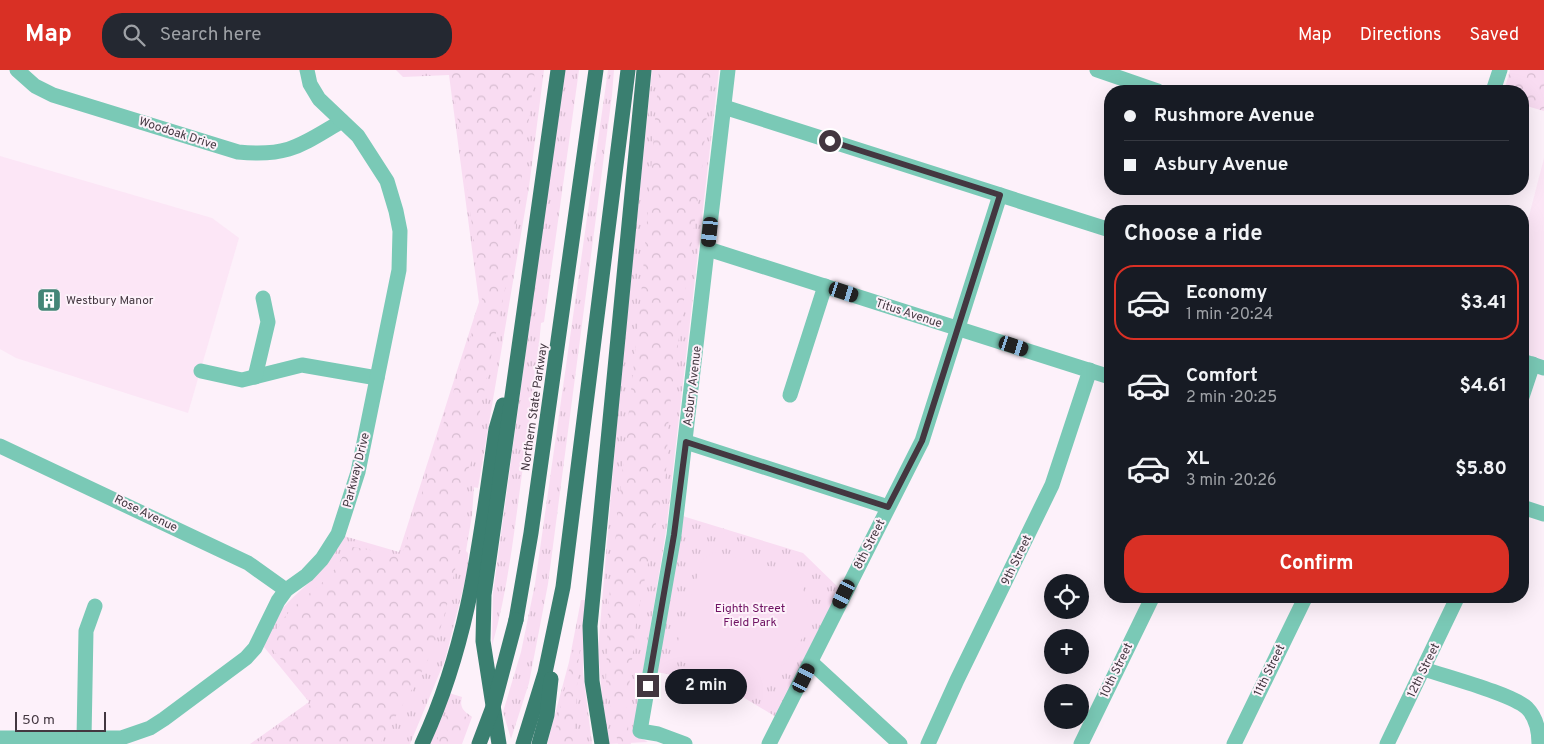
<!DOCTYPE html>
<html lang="en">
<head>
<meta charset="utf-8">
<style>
	:root { --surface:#171b24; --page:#242831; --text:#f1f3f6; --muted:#9ea1a6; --line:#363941; --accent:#d93025 }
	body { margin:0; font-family:Overpass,sans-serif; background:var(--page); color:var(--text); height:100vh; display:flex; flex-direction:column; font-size:19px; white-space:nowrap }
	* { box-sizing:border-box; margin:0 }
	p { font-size:16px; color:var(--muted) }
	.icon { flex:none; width:28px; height:28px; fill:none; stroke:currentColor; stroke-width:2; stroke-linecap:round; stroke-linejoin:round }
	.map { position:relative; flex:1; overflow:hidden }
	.panel { position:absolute; left:1104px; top:135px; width:425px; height:398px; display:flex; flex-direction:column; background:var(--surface); border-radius:20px; box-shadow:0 5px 20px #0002 }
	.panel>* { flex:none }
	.guide { position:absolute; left:1104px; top:15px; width:425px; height:110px; border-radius:20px; box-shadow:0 5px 20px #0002; display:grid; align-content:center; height:110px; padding:0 20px; background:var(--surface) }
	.fabs { position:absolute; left:1044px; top:504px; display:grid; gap:10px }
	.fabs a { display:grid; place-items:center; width:45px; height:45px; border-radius:50%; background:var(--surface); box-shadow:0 5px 20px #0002; font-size:25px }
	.scale { position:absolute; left:15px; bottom:12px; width:91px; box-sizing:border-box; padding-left:5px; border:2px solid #433740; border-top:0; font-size:14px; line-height:18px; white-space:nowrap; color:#433740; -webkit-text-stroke:4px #fdf1fa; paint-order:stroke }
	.end { position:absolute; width:22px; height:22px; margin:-11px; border:6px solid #433740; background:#fff; box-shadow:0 0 0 2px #fff }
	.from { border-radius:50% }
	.bubble { position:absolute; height:35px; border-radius:18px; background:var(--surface); box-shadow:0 5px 20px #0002; font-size:16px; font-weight:700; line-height:35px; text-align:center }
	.car { position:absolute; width:15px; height:30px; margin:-15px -8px; border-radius:6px; box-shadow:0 0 4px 1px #0007; background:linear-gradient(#222 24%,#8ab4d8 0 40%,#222 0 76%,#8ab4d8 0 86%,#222 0) }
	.guide b { display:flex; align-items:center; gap:18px; height:48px; font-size:19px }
	.guide b+b { border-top:1px solid var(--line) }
	.guide i { width:12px; height:12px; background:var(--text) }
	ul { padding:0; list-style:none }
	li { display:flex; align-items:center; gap:15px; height:75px; margin:0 10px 8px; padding:0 10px; border:2px solid transparent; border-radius:20px }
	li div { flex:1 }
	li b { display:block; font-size:19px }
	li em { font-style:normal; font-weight:700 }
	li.current { border-color:var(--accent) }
	li>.icon { width:45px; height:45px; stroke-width:1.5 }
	h2 { padding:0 20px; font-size:22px; line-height:60px }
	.primary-button { display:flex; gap:10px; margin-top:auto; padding:10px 20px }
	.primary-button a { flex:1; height:58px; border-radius:20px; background:var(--accent); color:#fff; font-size:20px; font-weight:700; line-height:58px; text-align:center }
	header { display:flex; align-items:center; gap:30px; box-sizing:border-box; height:70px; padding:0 25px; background:var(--accent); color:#fff }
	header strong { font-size:24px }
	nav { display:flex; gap:28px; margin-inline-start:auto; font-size:18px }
	.search { width:350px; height:45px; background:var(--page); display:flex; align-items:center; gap:12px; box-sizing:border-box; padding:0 18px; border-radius:20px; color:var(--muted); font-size:19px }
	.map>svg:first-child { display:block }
	.built { fill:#fce6f6 }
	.grass { fill:url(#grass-tufts) }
	.forest { fill:url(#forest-crowns) }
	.pitch { fill:#f9dcf2 }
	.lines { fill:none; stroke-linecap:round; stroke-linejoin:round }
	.minor { stroke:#7ac9b6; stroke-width:15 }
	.highway { stroke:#3a7f70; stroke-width:15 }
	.highway-bridge { stroke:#3a7f70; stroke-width:15 }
	.route { stroke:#433740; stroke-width:6 }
	.labels { text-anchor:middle; stroke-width:4; stroke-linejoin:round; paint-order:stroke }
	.street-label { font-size:12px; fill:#433740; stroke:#fdf1fa }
	.poi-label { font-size:12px; fill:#433740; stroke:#fdf1fa; text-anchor:start }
	.park-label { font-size:12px; fill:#6f1263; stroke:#fdf1fa }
</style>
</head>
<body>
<header>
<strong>Map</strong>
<div class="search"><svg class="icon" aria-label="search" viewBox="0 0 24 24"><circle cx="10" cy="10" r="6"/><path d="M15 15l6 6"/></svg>Search here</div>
<nav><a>Map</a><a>Directions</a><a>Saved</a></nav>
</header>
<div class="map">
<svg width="1544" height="674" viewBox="0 0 1544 674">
	<defs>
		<pattern id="grass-tufts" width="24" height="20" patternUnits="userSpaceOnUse" patternTransform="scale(1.25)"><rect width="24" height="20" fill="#f9dcf2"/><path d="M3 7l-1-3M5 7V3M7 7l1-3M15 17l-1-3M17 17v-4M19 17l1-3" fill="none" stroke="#d7bdd1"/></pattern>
		<pattern id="forest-crowns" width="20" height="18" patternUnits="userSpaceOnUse" patternTransform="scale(1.25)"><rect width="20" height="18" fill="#f9dcf2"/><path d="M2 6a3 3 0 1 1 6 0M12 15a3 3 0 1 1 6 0" fill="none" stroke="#d7bdd1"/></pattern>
	</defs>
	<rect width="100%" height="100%" fill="#fdf1fa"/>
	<g class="built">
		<polygon points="0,86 212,148 239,168 188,343 16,288 0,279"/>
		<polygon points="1544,88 1544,298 1523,291 1523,169"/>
	</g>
	<g class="grass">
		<path d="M396 0H544L529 117 478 418 474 417 472 445 466 481 468 483V499L445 590 410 674H250L309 632 264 577C275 535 294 530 320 501 330 491 336 477 344 466L399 482 479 232 449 5 403 7Z"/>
		<path d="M564 0H579L544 252 541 253C537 303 529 353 522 404 514 462 508 520 492 576L493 523Z"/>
		<polygon points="608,0 614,0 612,25 548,514 529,613 511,669 503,642 521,582 535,514"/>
		<polygon points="652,0 719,0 666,461 635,651 637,666 648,672 609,674 605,660 598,580 622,293"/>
		<polygon points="676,444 803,483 844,523 783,651 721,614 651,601"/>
		<polygon points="581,530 585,530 583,602 592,674 547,674 569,592"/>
		<path d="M449 623 462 627C459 638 464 641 472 647L462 674H426Z"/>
	</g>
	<g class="forest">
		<path d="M451 0H535L513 180 478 351 474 386 466 404 463 421 462 440 465 449C456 492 449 543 431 583 417 615 396 643 380 674H255L310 635 315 629 273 580C273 544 307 529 329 506 337 497 343 486 348 476L396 485 401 484 405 477 482 230Z"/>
		<polygon points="659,0 711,0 702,98 669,341 666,403 636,553 626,645 631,674 618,674 606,611 608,539 641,226"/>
		<polygon points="1510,0 1544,0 1544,41 1523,35 1522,21 1504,21"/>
		<path d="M577 575 580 579C575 610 579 642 572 674H552L573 582Z"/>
		<polygon points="454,640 468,648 457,674 436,674 445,646"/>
	</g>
	<polygon class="pitch" points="714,482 799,504 809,540 805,564 785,593 758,613 731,613 673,588 702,490"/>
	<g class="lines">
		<g class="minor">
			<path d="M17 0 35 16 53 25 238 82C289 87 301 75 342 51"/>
			<polyline points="1097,0 1158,21"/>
			<polyline points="1493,21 1500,0"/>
			<polyline points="724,37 1110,160"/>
			<polyline points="708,179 1110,307"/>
			<polyline points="1522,291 1544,298"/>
			<polyline points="201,301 242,310 302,295 377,308"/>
			<polyline points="255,307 268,252 263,228"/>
			<polyline points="790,325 825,216"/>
			<polyline points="1522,327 1533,294"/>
			<polyline points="686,372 888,437"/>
			<polyline points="0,376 248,493 286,520"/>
			<polyline points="1522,437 1544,444"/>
			<polyline points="812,593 900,674"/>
			<path d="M1424 599C1447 607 1512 624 1527 638 1536 647 1539 662 1539 674"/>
			<polyline points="0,668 121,668 150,658 164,649 246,588 255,578 278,531 286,520 307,505 322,489 338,464 358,402 399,200 400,161 396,141 387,111 358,66 319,29 310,14 307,0"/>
			<polyline points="84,668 86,561 95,536"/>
			<polyline points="685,674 658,664 640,661 674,465 728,0"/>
			<polyline points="769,674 922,371 1000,125"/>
			<polyline points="928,674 957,610 1052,415 1090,300"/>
			<polyline points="1081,674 1153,526"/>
			<polyline points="1234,674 1306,526"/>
			<polyline points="1387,674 1458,526"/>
		</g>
		<g class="highway">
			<polyline points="516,550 531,463 596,0"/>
			<path d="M422 674C470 571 480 470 496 359L503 335"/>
			<polyline points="499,674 483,571 484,525 558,0"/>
			<polyline points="523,674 545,603 563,517 628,0"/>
			<polyline points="539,674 547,645 551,609"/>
			<polyline points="602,674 592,611 590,556 644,0"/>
		</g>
		<polyline class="highway-bridge" points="479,674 493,637 516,550"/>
	</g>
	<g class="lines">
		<polyline class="route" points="648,616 674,465 686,372 888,437 922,371 1000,125 830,71"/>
	</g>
	<defs>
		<symbol id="building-square" viewBox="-11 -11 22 22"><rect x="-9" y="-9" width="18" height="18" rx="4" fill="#448677" stroke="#fdf1fa"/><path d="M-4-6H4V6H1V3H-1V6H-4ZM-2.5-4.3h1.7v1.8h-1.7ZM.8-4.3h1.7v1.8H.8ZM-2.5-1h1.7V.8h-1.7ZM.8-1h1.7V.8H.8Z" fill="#fff"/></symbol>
	</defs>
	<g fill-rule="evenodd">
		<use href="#building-square" x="35" y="216" width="28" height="28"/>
	</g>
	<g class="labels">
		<g class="street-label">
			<text transform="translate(178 63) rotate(18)" y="4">Woodoak Drive</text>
			<text transform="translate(909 243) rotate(18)" y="4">Titus Avenue</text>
			<text transform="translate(692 316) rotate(-83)" y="4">Asbury Avenue</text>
			<text transform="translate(534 337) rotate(-82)" y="4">Northern State Parkway</text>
			<text transform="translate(356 400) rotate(-76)" y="4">Parkway Drive</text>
			<text transform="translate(146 443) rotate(26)" y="4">Rose Avenue</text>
			<text transform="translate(869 474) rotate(-63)" y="4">8th Street</text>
			<text transform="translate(1016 490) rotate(-64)" y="4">9th Street</text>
			<text transform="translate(1116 600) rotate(-64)" y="4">10th Street</text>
			<text transform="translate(1269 600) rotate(-64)" y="4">11th Street</text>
			<text transform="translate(1423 600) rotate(-64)" y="4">12th Street</text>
		</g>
		<g class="poi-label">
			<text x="66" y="234">Westbury Manor</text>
		</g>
		<g class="park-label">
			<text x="750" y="542">Eighth Street<tspan x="750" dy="14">Field Park</tspan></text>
		</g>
	</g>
</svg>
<div class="fabs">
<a><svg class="icon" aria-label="locate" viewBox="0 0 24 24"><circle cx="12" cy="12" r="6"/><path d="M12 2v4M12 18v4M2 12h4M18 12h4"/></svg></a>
<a>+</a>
<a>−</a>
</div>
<div class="scale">50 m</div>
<i class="end from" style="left:830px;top:71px"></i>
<i class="end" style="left:648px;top:616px"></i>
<div class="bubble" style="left:665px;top:599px;width:82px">2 min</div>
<i class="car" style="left:710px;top:162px;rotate:186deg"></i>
<i class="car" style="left:844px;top:222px;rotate:108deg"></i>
<i class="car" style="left:1014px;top:276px;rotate:108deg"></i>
<i class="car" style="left:844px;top:524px;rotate:206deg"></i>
<i class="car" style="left:804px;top:608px;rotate:26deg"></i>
<div class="guide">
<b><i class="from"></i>Rushmore Avenue</b>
<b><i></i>Asbury Avenue</b>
</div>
<section class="panel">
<h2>Choose a ride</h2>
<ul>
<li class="current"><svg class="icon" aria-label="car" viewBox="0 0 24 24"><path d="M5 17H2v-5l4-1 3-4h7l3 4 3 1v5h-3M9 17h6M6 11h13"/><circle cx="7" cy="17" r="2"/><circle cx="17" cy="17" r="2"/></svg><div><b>Economy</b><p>1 min · 20:24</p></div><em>$3.41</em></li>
<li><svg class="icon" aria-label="car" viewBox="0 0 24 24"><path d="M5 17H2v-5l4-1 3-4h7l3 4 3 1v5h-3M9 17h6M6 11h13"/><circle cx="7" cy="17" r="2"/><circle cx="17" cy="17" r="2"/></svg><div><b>Comfort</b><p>2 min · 20:25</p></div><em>$4.61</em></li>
<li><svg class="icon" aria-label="car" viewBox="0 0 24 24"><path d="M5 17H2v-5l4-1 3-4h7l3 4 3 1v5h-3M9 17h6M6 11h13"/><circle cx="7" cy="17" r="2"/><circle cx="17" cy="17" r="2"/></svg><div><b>XL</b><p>3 min · 20:26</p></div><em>$5.80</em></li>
</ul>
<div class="primary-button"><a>Confirm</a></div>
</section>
</div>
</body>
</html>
